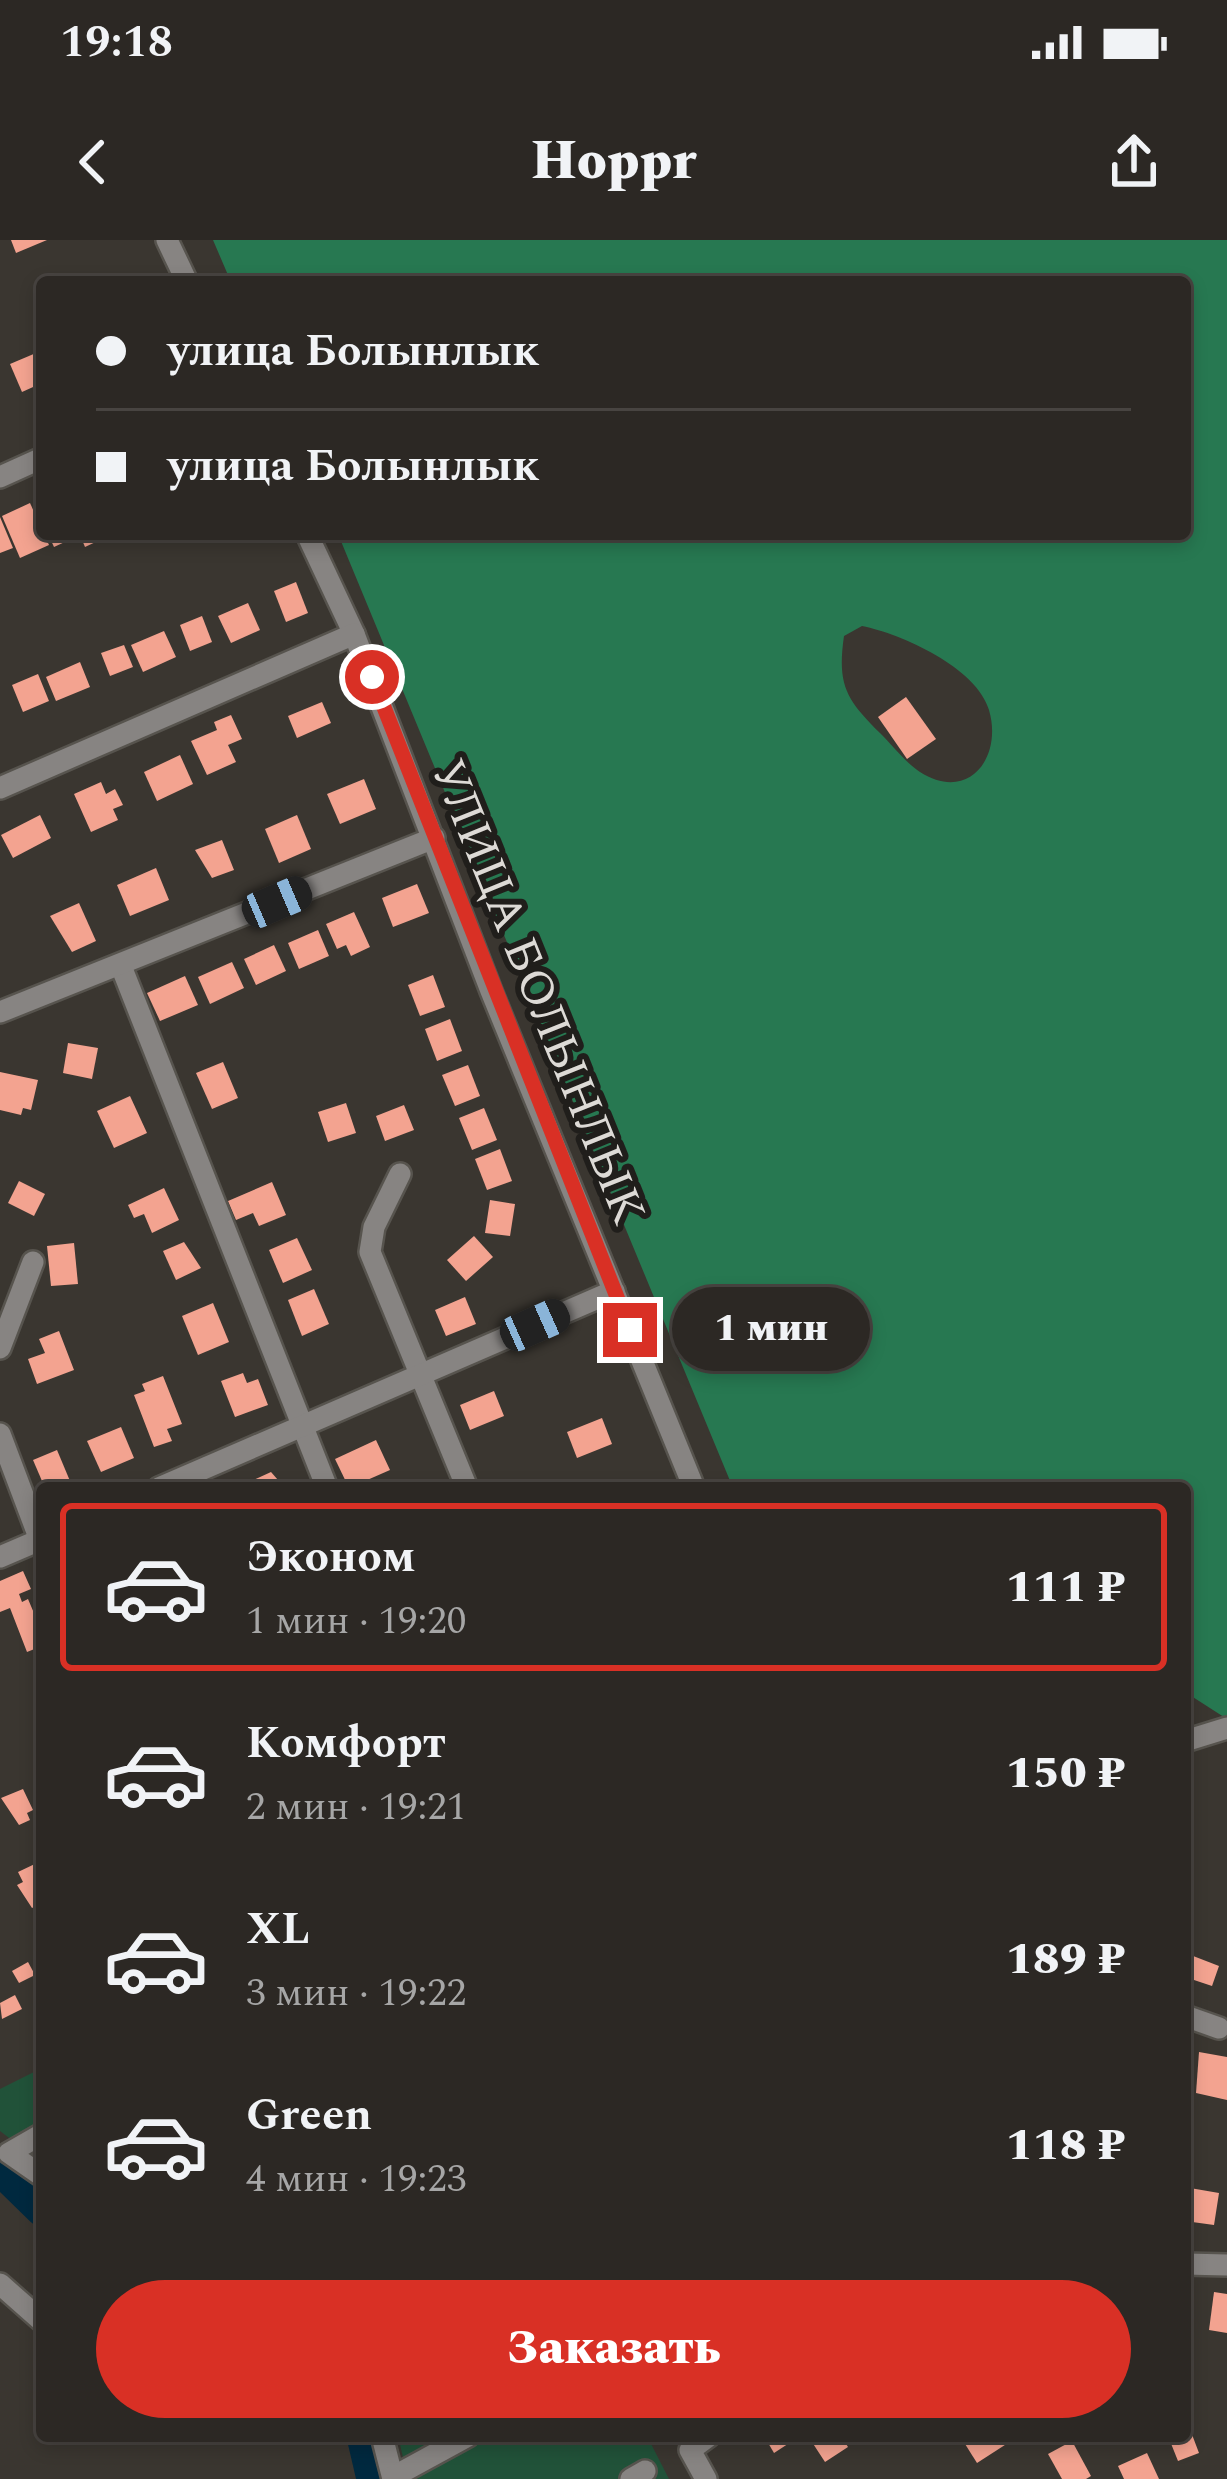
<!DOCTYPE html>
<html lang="ru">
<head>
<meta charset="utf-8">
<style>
	:root { --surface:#2c2824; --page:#383431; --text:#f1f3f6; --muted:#a6a6a6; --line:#484441; --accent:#d93025 }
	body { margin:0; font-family:Spectral,serif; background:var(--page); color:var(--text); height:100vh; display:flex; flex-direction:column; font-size:45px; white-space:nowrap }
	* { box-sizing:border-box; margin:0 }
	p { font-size:39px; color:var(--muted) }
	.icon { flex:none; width:66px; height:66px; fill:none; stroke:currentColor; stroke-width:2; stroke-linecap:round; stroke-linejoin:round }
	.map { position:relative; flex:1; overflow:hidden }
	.details { position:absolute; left:36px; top:1242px; width:1155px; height:960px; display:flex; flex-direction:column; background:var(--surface); border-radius:12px; box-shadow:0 6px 18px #0003,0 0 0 3px var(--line) }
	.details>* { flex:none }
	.top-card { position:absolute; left:36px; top:36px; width:1155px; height:264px; border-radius:12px; box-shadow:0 6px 18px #0003,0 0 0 3px var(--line); display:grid; align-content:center; height:264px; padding:0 60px; background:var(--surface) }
	.end { position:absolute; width:54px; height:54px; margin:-27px; border:15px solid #d93025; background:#fff; box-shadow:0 0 0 6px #fff }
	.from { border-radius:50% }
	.bubble { position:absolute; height:84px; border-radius:42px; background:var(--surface); box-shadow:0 6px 18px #0003,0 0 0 3px var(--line); font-size:39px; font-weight:800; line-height:84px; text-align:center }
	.car { position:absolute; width:36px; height:72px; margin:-36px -18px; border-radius:15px; box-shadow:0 0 9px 3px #0007; background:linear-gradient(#222 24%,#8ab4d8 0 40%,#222 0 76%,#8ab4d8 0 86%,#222 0) }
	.top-card b { display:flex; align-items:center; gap:42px; height:114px; font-size:45px }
	.top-card b+b { border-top:3px solid var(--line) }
	.top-card i { width:30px; height:30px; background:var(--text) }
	ul { padding:21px 0 0; list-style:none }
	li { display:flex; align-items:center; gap:36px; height:168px; margin:0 24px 18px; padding:0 36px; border:6px solid transparent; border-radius:12px }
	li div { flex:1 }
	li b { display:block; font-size:45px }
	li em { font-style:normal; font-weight:800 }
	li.on { border-color:var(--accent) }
	li>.icon { width:108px; height:108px; stroke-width:1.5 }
	.cta { display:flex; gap:24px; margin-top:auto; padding:24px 60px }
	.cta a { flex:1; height:138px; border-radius:72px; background:var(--accent); color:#fff; font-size:48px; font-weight:800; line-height:138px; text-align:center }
	.status { display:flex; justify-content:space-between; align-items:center; height:84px; padding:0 60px; background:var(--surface); direction:ltr }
	.status svg { height:33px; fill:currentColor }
	header { display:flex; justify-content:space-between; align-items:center; height:156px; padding:0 60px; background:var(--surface); font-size:54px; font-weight:800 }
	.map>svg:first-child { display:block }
	.green { fill:#215239 }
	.forest { fill:#277851; fill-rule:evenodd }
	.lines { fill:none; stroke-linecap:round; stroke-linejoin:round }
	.river { stroke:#00293f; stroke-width:33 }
	.building { fill:#f3a390 }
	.minor-casing { stroke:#57544e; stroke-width:26 }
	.minor { stroke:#878482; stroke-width:21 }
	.route { stroke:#d93025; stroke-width:15 }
	.labels { text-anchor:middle; stroke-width:12; stroke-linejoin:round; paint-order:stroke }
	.street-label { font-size:48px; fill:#dddad6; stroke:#201e1b }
</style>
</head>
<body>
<div class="status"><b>19:18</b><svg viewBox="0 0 49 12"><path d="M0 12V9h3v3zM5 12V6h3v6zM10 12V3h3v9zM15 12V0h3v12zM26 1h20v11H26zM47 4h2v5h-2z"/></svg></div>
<header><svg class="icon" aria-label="back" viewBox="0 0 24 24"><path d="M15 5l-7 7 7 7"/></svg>Hoppr<svg class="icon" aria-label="share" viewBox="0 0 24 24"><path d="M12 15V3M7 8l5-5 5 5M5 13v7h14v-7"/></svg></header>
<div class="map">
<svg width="1227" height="2239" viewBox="0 0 1227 2239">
	<rect width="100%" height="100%" fill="#3a3630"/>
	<g class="green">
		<polygon points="42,1828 42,1923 0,1891 0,1849"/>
		<polygon points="398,2196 647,2196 669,2239 408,2239"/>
	</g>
	<path class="forest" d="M213 0H1227V1479L1185 1452V1248H733L338 294H1185V42H231ZM862 386C902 394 977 428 989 470 1003 518 968 563 920 532 905 522 892 505 880 493 846 459 837 445 844 396Z"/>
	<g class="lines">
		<g class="river">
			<polyline points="0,1929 42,1970"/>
			<polyline points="363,2196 373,2239"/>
		</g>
	</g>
	<g class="building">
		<polygon points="11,0 47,0 16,13"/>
		<polygon points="36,113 42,143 22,152 10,124"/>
		<polygon points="30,263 49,305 20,318 2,276"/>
		<polygon points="0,277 13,308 0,313"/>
		<polygon points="48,294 99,294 102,299 85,307 80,295 54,307"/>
		<polygon points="296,342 308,373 286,382 274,351"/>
		<polygon points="248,363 260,390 231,403 218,376"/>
		<polygon points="202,376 212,402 190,411 180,385"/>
		<polygon points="164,391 176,417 143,432 131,405"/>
		<polygon points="124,405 133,427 110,436 101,413"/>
		<polygon points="80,422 90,447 56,461 46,437"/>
		<polygon points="38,434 49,461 23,472 12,445"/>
		<polygon points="906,457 936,499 907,519 878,477"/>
		<polygon points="322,462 331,483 297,498 288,476"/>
		<polygon points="231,475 242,499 228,505 236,522 207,535 191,501 217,490 214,482"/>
		<polygon points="180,515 193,544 157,561 144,532"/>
		<polygon points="364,539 376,569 340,584 327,554"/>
		<polygon points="101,542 106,554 115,549 123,565 113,569 118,580 91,592 74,554"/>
		<polygon points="40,575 51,598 13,618 1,595"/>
		<polygon points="297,575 311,609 279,623 265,589"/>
		<polygon points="222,600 234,630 212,638 195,610"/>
		<polygon points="156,628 169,660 130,676 117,645"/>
		<polygon points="417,644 429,673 393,687 382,658"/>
		<polygon points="79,663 96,701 72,712 50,676"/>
		<polygon points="354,672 370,707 351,716 346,705 337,709 326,684"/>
		<polygon points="318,690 329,716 299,729 288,703"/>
		<polygon points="274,705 286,731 256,745 244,719"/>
		<polygon points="232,722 244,748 210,764 198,737"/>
		<polygon points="433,735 445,767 420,776 408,745"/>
		<polygon points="185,736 198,765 160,781 147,753"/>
		<polygon points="450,779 462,811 437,821 425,789"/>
		<polygon points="68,803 98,808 92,839 63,833"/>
		<polygon points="223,822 238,858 212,869 196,833"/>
		<polygon points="468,825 480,856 455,866 442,835"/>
		<polygon points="0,832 38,840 31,870 23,868 21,875 0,870"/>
		<polygon points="130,856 147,893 114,908 97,871"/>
		<polygon points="346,863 356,893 328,902 318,872"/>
		<polygon points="404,865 414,890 385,901 376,876"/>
		<polygon points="484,868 497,900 472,910 459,878"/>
		<polygon points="500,909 512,941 487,950 475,919"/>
		<polygon points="19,941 45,954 34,976 8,963"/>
		<polygon points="272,942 286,975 259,986 253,973 236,980 228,961"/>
		<polygon points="164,948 179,980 152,993 144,974 134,978 128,965"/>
		<polygon points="490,960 515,964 510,996 485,993"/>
		<polygon points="474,996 493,1017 466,1041 447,1020"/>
		<polygon points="297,998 312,1030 283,1043 269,1010"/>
		<polygon points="184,1002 201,1028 176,1040 163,1011"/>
		<polygon points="74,1003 78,1044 51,1046 47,1006"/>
		<polygon points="314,1049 329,1084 302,1096 288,1060"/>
		<polygon points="465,1057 476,1084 446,1096 435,1070"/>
		<polygon points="213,1063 229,1102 198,1115 182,1076"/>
		<polygon points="59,1091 74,1130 37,1144 28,1119 45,1113 39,1099"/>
		<polygon points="243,1133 247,1143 258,1139 268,1165 235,1177 221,1141"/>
		<polygon points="163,1136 182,1184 167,1189 172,1201 154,1207 134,1155 145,1151 142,1144"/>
		<polygon points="494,1151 504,1176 470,1190 460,1165"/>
		<polygon points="602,1178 612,1204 577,1218 567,1192"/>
		<polygon points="121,1187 134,1218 101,1232 87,1201"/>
		<polygon points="376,1200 390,1230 349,1248 335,1219"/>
		<polygon points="57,1210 70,1241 45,1248 33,1220"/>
		<polygon points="271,1232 285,1248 249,1248 247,1243"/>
		<polygon points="23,1331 31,1349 19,1354 22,1362 28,1359 42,1392 42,1406 27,1412 10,1368 0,1372 0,1341"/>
		<polygon points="23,1549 33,1570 27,1573 30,1580 19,1585 1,1558"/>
		<polygon points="39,1622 42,1663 32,1668 17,1645 23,1642 18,1632"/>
		<polygon points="1188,1714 1219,1726 1212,1746 1185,1737"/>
		<polygon points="28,1722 35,1735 19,1743 12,1731"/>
		<polygon points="15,1755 22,1769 2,1779 0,1763"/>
		<polygon points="1199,1812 1227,1817 1227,1860 1196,1853"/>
		<polygon points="1190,1948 1219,1953 1214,1985 1185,1981"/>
		<polygon points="1214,2052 1227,2054 1227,2093 1209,2090"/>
		<polygon points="1185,2176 1199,2213 1178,2221 1168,2196 1185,2196"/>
		<polygon points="764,2196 791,2196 794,2200 774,2213"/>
		<polygon points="808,2196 841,2196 848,2207 825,2222"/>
		<polygon points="960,2196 1003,2196 1008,2203 977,2223"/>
		<polygon points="1072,2201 1091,2236 1086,2239 1062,2239 1048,2214"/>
		<polygon points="1147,2213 1159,2239 1124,2239 1118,2226"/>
	</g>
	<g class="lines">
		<defs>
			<g id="minor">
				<polyline points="167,0 187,42"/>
				<polyline points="0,237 42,218"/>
				<polyline points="307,294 354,394 491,751 694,1248"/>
				<polyline points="0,548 354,394"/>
				<polyline points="121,726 327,1248"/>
				<polyline points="0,772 434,598"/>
				<polyline points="400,934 374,987 370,1012 467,1248"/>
				<polyline points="0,1108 33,1022"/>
				<polyline points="0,1194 40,1300"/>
				<polyline points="159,1248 614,1051"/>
				<polyline points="0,1317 42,1299"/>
				<polyline points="1185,1501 1227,1488"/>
				<polyline points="1185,1776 1219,1788"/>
				<polyline points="42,1894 9,1913 42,1936"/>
				<polyline points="1185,2024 1227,2025"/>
				<polyline points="0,2044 42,2081"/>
				<polyline points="382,2196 393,2239"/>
				<polyline points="393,2237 468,2196"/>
				<polyline points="631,2239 645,2231"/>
				<polyline points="706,2239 690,2210 709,2196"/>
			</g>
		</defs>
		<use href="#minor" class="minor-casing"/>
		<use href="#minor" class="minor"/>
	</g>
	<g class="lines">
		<polyline class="route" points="372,437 630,1090"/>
	</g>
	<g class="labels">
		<g class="street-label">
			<text transform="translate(540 751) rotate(68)" y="17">УЛИЦА БОЛЫНЛЫК</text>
		</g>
	</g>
</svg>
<i class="end from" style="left:372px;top:437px"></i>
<i class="end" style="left:630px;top:1090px"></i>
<div class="bubble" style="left:672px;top:1047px;width:198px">1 мин</div>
<i class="car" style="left:277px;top:662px;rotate:67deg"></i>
<i class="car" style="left:535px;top:1085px;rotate:66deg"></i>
<div class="top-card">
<b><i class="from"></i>улица Болынлык</b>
<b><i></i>улица Болынлык</b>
</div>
<section class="details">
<ul>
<li class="on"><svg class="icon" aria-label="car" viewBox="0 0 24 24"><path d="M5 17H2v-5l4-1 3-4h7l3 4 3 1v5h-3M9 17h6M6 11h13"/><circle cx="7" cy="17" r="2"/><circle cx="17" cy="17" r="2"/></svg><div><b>Эконом</b><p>1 мин · 19:20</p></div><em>111 ₽</em></li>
<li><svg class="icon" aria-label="car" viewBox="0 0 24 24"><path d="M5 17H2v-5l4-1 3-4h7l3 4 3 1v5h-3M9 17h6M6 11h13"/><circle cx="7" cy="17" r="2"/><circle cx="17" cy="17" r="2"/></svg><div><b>Комфорт</b><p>2 мин · 19:21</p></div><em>150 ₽</em></li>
<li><svg class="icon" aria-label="car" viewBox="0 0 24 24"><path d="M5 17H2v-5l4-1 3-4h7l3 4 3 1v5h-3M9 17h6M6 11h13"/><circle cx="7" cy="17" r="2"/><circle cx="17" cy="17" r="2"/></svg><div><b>XL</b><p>3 мин · 19:22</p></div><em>189 ₽</em></li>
<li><svg class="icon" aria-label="car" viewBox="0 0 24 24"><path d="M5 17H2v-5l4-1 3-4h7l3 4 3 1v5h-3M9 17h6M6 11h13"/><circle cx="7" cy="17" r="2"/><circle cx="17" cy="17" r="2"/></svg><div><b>Green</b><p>4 мин · 19:23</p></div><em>118 ₽</em></li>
</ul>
<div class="cta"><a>Заказать</a></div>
</section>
</div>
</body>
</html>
